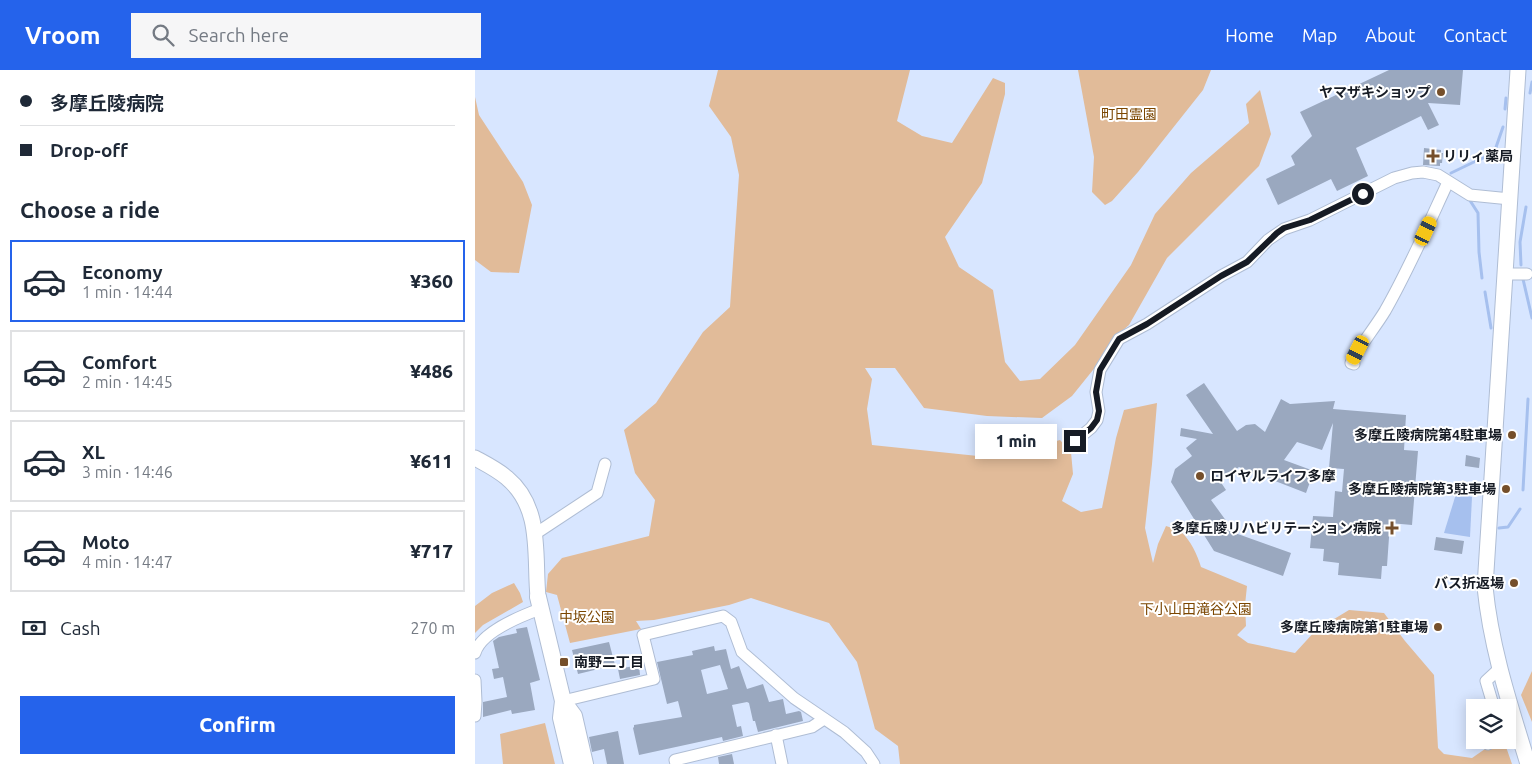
<!DOCTYPE html>
<html lang="en">
<head>
<meta charset="utf-8">
<style>
	:root { --surface:#fff; --page:#f6f6f7; --text:#1f2937; --muted:#747a83; --line:#e0e1e3; --accent:#2563eb }
	body { margin:0; font-family:Ubuntu,"Noto Sans JP",sans-serif; background:var(--page); color:var(--text); height:100vh; display:flex; flex-direction:column; font-size:19px; white-space:nowrap }
	* { box-sizing:border-box; margin:0 }
	p { font-size:16px; color:var(--muted) }
	.icon { flex:none; width:28px; height:28px; fill:none; stroke:currentColor; stroke-width:2; stroke-linecap:round; stroke-linejoin:round }
	.map { position:relative; flex:1; overflow:hidden }
	.details { display:flex; flex-direction:column; background:var(--surface); width:475px }
	.details>* { flex:none }
	.guide { display:grid; align-content:center; height:110px; padding:0 20px; background:var(--surface) }
	.buttons { position:absolute; left:991px; top:629px; display:grid; gap:10px }
	.buttons a { display:grid; place-items:center; width:50px; height:50px; border-radius:0px; background:var(--surface); box-shadow:0 2px 12px #0003; font-size:25px }
	.end { position:absolute; width:22px; height:22px; margin:-11px; border:6px solid #161b24; background:#fff; box-shadow:0 0 0 2px #fff }
	.from { border-radius:50% }
	.bubble { position:absolute; height:35px; border-radius:0px; background:var(--surface); box-shadow:0 2px 12px #0003; font-size:16px; font-weight:800; line-height:35px; text-align:center }
	.car { position:absolute; width:15px; height:30px; margin:-15px -8px; border-radius:6px; box-shadow:0 0 4px 1px #0007; background:linear-gradient(#f5c518 24%,#345 0 40%,#f5c518 0 76%,#345 0 86%,#f5c518 0) }
	.guide b { display:flex; align-items:center; gap:18px; height:48px; font-size:19px }
	.guide b+b { border-top:1px solid var(--line) }
	.guide i { width:12px; height:12px; background:var(--text) }
	ul { padding:0; list-style:none }
	li { display:flex; align-items:center; gap:15px; height:82px; margin:0 10px 8px; padding:0 10px; border:2px solid var(--line); border-radius:0px }
	li div { flex:1 }
	li b { display:block; font-size:19px }
	li em { font-style:normal; font-weight:800 }
	li.selected { border-color:var(--accent) }
	li>.icon { width:45px; height:45px; stroke-width:1.5 }
	h2 { padding:0 20px; font-size:22px; line-height:60px }
	.pay { display:flex; align-items:center; gap:12px; height:55px; padding:0 20px; font-size:19px }
	.pay p { margin-inline-start:auto }
	.cta { display:flex; gap:10px; margin-top:auto; padding:10px 20px }
	.cta a { flex:1; height:58px; border-radius:0px; background:var(--accent); color:#fff; font-size:20px; font-weight:800; line-height:58px; text-align:center }
	header { display:flex; align-items:center; gap:30px; box-sizing:border-box; height:70px; padding:0 25px; background:var(--accent); color:#fff }
	header strong { font-size:24px }
	nav { display:flex; gap:28px; margin-inline-start:auto; font-size:18px }
	.search { width:350px; height:45px; background:var(--page); display:flex; align-items:center; gap:12px; box-sizing:border-box; padding:0 18px; border-radius:0px; color:var(--muted); font-size:19px }
	main { display:flex; flex:1; min-height:0 }
	.map>svg:first-child { display:block }
	.green { fill:#e1bb99 }
	.water { fill:#a6c0ee }
	.lines { fill:none; stroke-linecap:round; stroke-linejoin:round }
	.stream { stroke:#a6c0ee; stroke-width:3 }
	.building { fill:#9aa8bf; fill-rule:evenodd }
	.minor-casing { stroke:#afbdd4; stroke-width:13 }
	.tertiary-casing { stroke:#afbdd4; stroke-width:17 }
	.secondary-casing { stroke:#afbdd4; stroke-width:18 }
	.minor { stroke:#fff; stroke-width:11 }
	.tertiary { stroke:#fff; stroke-width:15 }
	.secondary { stroke:#fff; stroke-width:16 }
	.route { stroke:#161b24; stroke-width:6 }
	.poi-dot { fill:#754f2b; stroke:#fff; stroke-width:2 }
	.labels { text-anchor:middle; stroke-width:4; stroke-linejoin:round; paint-order:stroke }
	.poi-label { font-size:14px; font-weight:bold; fill:#161b24; stroke:#fff; text-anchor:end }
	.park-label { font-size:14px; fill:#7b4600; stroke:#fff }
</style>
</head>
<body>
<header>
<strong>Vroom</strong>
<div class="search"><svg class="icon" aria-label="search" viewBox="0 0 24 24"><circle cx="10" cy="10" r="6"/><path d="M15 15l6 6"/></svg>Search here</div>
<nav><a>Home</a><a>Map</a><a>About</a><a>Contact</a></nav>
</header>
<main>
<section class="details">
<div class="guide">
<b><i class="from"></i>多摩丘陵病院</b>
<b><i></i>Drop-off</b>
</div>
<h2>Choose a ride</h2>
<ul>
<li class="selected"><svg class="icon" aria-label="car" viewBox="0 0 24 24"><path d="M5 17H2v-5l4-1 3-4h7l3 4 3 1v5h-3M9 17h6M6 11h13"/><circle cx="7" cy="17" r="2"/><circle cx="17" cy="17" r="2"/></svg><div><b>Economy</b><p>1 min · 14:44</p></div><em>¥360</em></li>
<li><svg class="icon" aria-label="car" viewBox="0 0 24 24"><path d="M5 17H2v-5l4-1 3-4h7l3 4 3 1v5h-3M9 17h6M6 11h13"/><circle cx="7" cy="17" r="2"/><circle cx="17" cy="17" r="2"/></svg><div><b>Comfort</b><p>2 min · 14:45</p></div><em>¥486</em></li>
<li><svg class="icon" aria-label="car" viewBox="0 0 24 24"><path d="M5 17H2v-5l4-1 3-4h7l3 4 3 1v5h-3M9 17h6M6 11h13"/><circle cx="7" cy="17" r="2"/><circle cx="17" cy="17" r="2"/></svg><div><b>XL</b><p>3 min · 14:46</p></div><em>¥611</em></li>
<li><svg class="icon" aria-label="car" viewBox="0 0 24 24"><path d="M5 17H2v-5l4-1 3-4h7l3 4 3 1v5h-3M9 17h6M6 11h13"/><circle cx="7" cy="17" r="2"/><circle cx="17" cy="17" r="2"/></svg><div><b>Moto</b><p>4 min · 14:47</p></div><em>¥717</em></li>
</ul>
<div class="pay"><svg class="icon" aria-label="cash" viewBox="0 0 24 24"><path d="M3 7h18v10H3z"/><circle cx="12" cy="12" r="2"/></svg>Cash<p>270 m</p></div>
<div class="cta"><a>Confirm</a></div>
</section>
<div class="map">
<svg width="1057" height="694" viewBox="0 0 1057 694">
	<rect width="100%" height="100%" fill="#d8e6ff"/>
	<g class="green">
		<path d="M243 0H435L422 51 447 66 477 73 518 8 530 13V24L507 113 470 167 484 197 518 220 530 292 545 311 565 309 600 275 656 195 680 144 716 103 774 53 771 34 785 20 796 64 784 96 692 188 654 255 639 268 622 295 597 326 567 348 512 346 449 338 420 298H390L397 309 392 339 397 375 522 388 585 370 596 382 598 404 587 431 606 442 627 438 641 368 649 340 682 333 677 394 670 458 678 493 683 474 691 456C696 458 702 459 706 462 715 469 723 486 726 497L772 516 770 535 771 556 762 565 773 573 820 583 841 560 874 540 909 543 930 571 959 605 963 678 969 684 997 688 1023 670 1030 674 1037 694H425L423 676 400 659 382 592 354 553 276 528 254 535 179 550 161 551 166 559 95 573 82 525 71 522 73 504 87 488 174 466 180 430 160 403 149 360 181 333 228 262 255 237 264 105 256 67 234 36Z"/>
		<polygon points="603,0 736,0 728,20 663,102 637,131 630,135 617,122 619,87"/>
		<polygon points="0,27 4,45 48,112 57,135 44,203 16,202 0,190"/>
		<polygon points="39,513 45,523 48,532 8,555 0,563 0,536 17,523"/>
		<polygon points="1057,601 1057,652 1046,625"/>
		<polygon points="70,653 80,694 28,694 25,664"/>
	</g>
	<polygon class="water" points="981,424 997,427 995,467 969,463"/>
	<g class="lines">
		<g class="stream">
			<polyline points="1055,23 1057,12"/>
			<polyline points="1030,39 1031,28"/>
			<polyline points="1006,89 1019,83 1028,57"/>
			<polyline points="976,103 1001,91"/>
			<polyline points="994,129 1003,143 1004,182 1007,208"/>
			<polyline points="1046,195 1045,172 1051,137"/>
			<polyline points="1048,209 1057,248"/>
			<polyline points="1010,222 1016,258"/>
			<polyline points="1048,420 1053,329"/>
			<polyline points="1024,458 1033,457 1045,439"/>
		</g>
	</g>
	<g class="building">
		<polygon points="914,0 988,0 985,35 953,33 964,55 953,60 946,46 881,78 893,106 862,121 856,109 803,135 791,109 820,95 816,86 837,66 825,42"/>
		<polygon points="949,78 966,80 966,83 968,83 967,93 965,93 965,96 948,95"/>
		<polygon points="729,313 762,361 771,355 780,354 790,362 806,329 815,334 860,331 858,339 931,345 929,380 943,381 937,455 915,453 912,496 907,496 906,509 863,505 864,493 848,491 849,479 835,478 838,446 858,447 860,421 867,422 869,399 854,398 858,353 847,380 822,372 809,390 839,401 831,423 764,397 745,411 751,420 736,430 760,463 816,483 808,506 739,481 696,412 700,399 717,386 711,378 722,369 705,366 706,358 738,364 711,325"/>
		<polygon points="991,385 1005,388 1004,398 990,396"/>
		<polygon points="961,467 989,471 987,484 959,480"/>
		<polygon points="52,557 65,610 55,613 60,640 37,644 36,640 8,647 8,632 32,627 28,607 19,609 17,599 24,598 18,571 24,567 42,563 41,559"/>
		<polygon points="134,572 140,595 103,604 97,580"/>
		<path d="M239 576 240 581 251 579 256 599 264 596 272 619 288 614 294 632 308 629 311 644 324 641 326 642 328 651 283 662 280 651H278L274 633 272 632 257 635 262 657 266 656 268 666 248 671 247 667 164 685 158 658 159 657V655L207 647 203 631 192 634 182 592 218 585 217 581ZM245 595 253 619 232 624 226 600Z"/>
		<polygon points="164,595 165,605 145,609 143,599"/>
		<polygon points="143,661 149,694 132,694 129,679 117,682 114,667"/>
		<polygon points="257,684 259,694 244,694 243,687"/>
	</g>
	<g class="lines">
		<defs>
			<g id="minor">
				<polyline points="1030,204 1052,204"/>
				<path d="M879 294 876 293C886 274 899 259 910 241 934 199 953 155 973 112"/>
				<polyline points="600,371 616,358 622,350 624,341 621,322 625,300 644,269 672,254 746,206 772,192 793,170 809,159 835,150 919,108 937,103 948,102 963,105 995,125 1035,129"/>
				<polyline points="60,464 122,423 130,394"/>
				<path d="M0 583C6 562 46 546 65 539"/>
				<polyline points="0,610 1,632 0,646"/>
				<polyline points="88,631 179,609 168,565 248,546 256,552 267,582 319,628 369,662 391,682 399,694"/>
				<polyline points="1019,638 1011,611 1024,599"/>
				<polyline points="301,665 307,694"/>
				<polyline points="1013,674 1016,670"/>
				<polyline points="201,694 200,690 337,657 349,649"/>
			</g>
			<g id="tertiary">
				<path d="M1043 0 1010 517C1016 578 1035 635 1053 694"/>
				<path d="M0 388C11 394 23 400 32 408 68 438 59 486 63 527"/>
			</g>
			<g id="secondary">
				<polyline points="63,527 88,631 86,648 97,694"/>
				<polyline points="88,631 99,646 110,694"/>
			</g>
		</defs>
		<use href="#minor" class="minor-casing"/>
		<use href="#tertiary" class="tertiary-casing"/>
		<use href="#secondary" class="secondary-casing"/>
		<use href="#minor" class="minor"/>
		<use href="#tertiary" class="tertiary"/>
		<use href="#secondary" class="secondary"/>
	</g>
	<g class="lines">
		<polyline class="route" points="600,371 616,358 622,350 624,341 621,322 625,300 644,269 672,254 746,206 772,192 802,163 809,158 835,150 888,124"/>
	</g>
	<g class="poi-dot">
		<circle cx="966" cy="22" r="5"/>
		<path d="M955.5 78.5h5v5h5v5h-5v5h-5v-5h-5v-5h5z"/>
		<circle cx="1037" cy="365" r="5"/>
		<circle cx="725" cy="406" r="5"/>
		<circle cx="1031" cy="419" r="5"/>
		<path d="M914.5 450.5h5v5h5v5h-5v5h-5v-5h-5v-5h5z"/>
		<circle cx="1039" cy="513" r="5"/>
		<circle cx="963" cy="557" r="5"/>
		<rect x="84" y="587" width="10" height="10" rx="2.5"/>
	</g>
	<g class="labels">
		<g class="poi-label">
			<text x="956" y="27">ヤマザキショップ</text>
			<text x="968" y="91" text-anchor="start">リリィ薬局</text>
			<text x="1027" y="370">多摩丘陵病院第4駐車場</text>
			<text x="735" y="411" text-anchor="start">ロイヤルライフ多摩</text>
			<text x="1021" y="424">多摩丘陵病院第3駐車場</text>
			<text x="906" y="463">多摩丘陵リハビリテーション病院</text>
			<text x="1029" y="518">バス折返場</text>
			<text x="953" y="562">多摩丘陵病院第1駐車場</text>
			<text x="99" y="597" text-anchor="start">南野二丁目</text>
		</g>
		<g class="park-label">
			<text x="654" y="49">町田霊園</text>
			<text x="721" y="544">下小山田滝谷公園</text>
			<text x="112" y="552">中坂公園</text>
		</g>
	</g>
</svg>
<div class="buttons">
<a><svg class="icon" aria-label="layers" viewBox="0 0 24 24"><path d="M12 4l9 5-9 5-9-5zM3 14l9 5 9-5"/></svg></a>
</div>
<i class="end from" style="left:888px;top:124px"></i>
<i class="end" style="left:600px;top:371px"></i>
<div class="bubble" style="left:500px;top:354px;width:82px">1 min</div>
<i class="car" style="left:951px;top:161px;rotate:25deg"></i>
<i class="car" style="left:883px;top:280px;rotate:207deg"></i>
</div>
</main>
</body>
</html>
